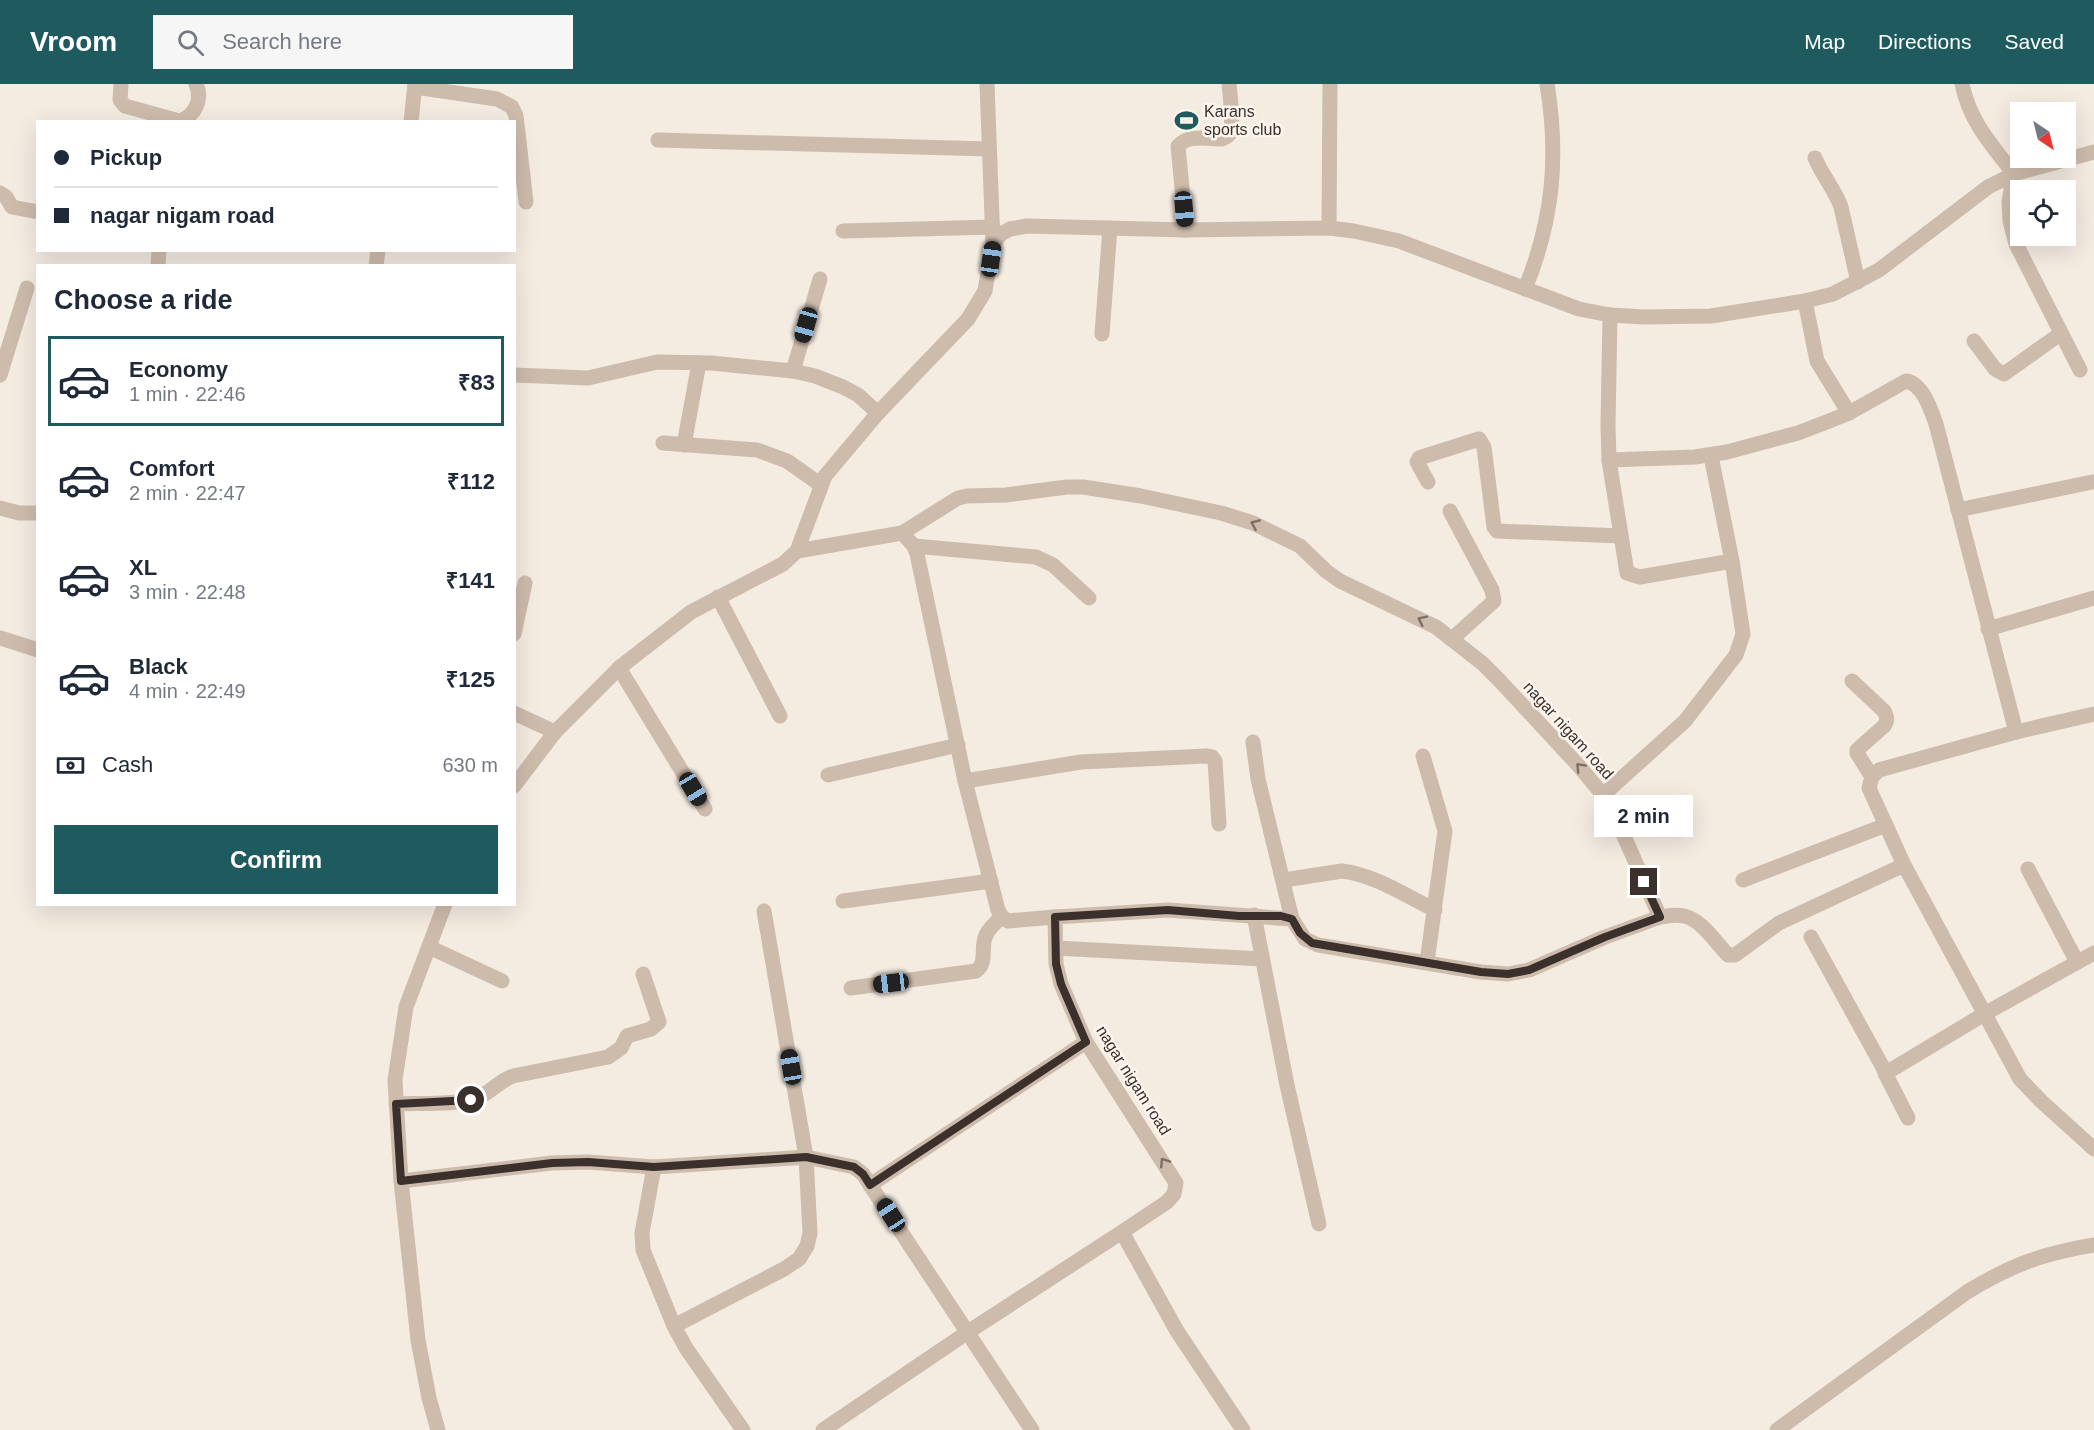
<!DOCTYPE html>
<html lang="en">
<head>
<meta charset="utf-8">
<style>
	:root { --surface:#fff; --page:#f6f6f7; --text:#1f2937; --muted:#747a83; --line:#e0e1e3; --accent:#1f5a5e }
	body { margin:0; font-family:Helvetica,sans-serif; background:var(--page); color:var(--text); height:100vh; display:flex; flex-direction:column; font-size:22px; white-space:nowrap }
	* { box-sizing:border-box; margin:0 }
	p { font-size:20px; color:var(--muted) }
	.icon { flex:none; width:33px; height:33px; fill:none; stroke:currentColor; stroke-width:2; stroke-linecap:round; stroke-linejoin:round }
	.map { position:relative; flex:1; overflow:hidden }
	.panel { position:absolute; left:36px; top:180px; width:480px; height:642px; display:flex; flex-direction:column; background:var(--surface); border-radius:0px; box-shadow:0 6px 24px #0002 }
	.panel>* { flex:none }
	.banner { position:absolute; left:36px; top:36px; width:480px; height:132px; border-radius:0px; box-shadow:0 6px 24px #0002; display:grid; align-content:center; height:132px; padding:0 18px; background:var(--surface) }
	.needle { width:39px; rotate:145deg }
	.buttons { position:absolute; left:2010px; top:18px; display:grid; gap:12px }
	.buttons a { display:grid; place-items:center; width:66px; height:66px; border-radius:0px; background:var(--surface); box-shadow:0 6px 24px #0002; font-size:30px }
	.end { position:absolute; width:27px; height:27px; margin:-14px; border:8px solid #3b302b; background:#fff; box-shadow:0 0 0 3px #fff }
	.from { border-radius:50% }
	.bubble { position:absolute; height:42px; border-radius:0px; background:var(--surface); box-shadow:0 6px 24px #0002; font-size:20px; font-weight:700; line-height:42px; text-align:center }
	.car { position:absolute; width:18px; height:36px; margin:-18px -9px; border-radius:8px; box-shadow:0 0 4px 2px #0007; background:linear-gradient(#222 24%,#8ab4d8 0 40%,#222 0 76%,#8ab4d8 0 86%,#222 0) }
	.banner b { display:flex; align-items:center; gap:21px; height:57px; font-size:22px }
	.banner b+b { border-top:2px solid var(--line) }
	.banner i { width:15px; height:15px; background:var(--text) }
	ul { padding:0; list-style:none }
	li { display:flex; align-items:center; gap:18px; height:90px; margin:0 12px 9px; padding:0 6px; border:3px solid transparent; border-radius:0px }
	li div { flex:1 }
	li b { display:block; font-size:22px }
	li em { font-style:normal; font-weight:700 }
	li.selected { border-color:var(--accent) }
	li>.icon { width:54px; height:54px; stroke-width:1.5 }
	h2 { padding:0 18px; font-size:27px; line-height:72px }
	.pay { display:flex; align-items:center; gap:15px; height:66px; padding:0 18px; font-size:22px }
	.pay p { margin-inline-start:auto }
	.cta { display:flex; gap:12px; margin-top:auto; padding:12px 18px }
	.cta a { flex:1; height:69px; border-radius:0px; background:var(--accent); color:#fff; font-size:24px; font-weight:700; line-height:69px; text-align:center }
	header { display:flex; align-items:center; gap:36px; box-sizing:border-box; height:84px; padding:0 30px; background:var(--accent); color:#fff }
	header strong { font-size:28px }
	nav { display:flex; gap:33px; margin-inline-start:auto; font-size:21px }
	.search { width:420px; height:54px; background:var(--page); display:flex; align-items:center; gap:15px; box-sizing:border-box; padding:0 21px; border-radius:0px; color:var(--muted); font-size:22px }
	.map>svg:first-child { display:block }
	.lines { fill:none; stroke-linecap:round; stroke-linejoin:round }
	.minor { stroke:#cdbbac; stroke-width:15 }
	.oneway { stroke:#7d6f65 }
	.route { stroke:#3b302b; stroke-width:8 }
	.labels { text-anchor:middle; stroke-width:5; stroke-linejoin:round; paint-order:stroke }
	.poi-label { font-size:16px; fill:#3b302b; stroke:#fbf5ee; text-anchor:start }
	.street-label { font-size:16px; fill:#3b302b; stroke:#fbf5ee }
</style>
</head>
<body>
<header>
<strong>Vroom</strong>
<div class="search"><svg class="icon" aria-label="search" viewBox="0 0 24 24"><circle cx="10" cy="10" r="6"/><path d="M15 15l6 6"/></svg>Search here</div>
<nav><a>Map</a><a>Directions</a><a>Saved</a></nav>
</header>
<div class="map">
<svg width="2094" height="1346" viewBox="0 0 2094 1346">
	<rect width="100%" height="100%" fill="#f4ebe1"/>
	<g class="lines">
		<g class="minor">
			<path d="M121 0 120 16 125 22 179 37C195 33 203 15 196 0"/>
			<polyline points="987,0 993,160"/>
			<path d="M1962 0C1970 38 1991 60 2014 90L2009 117 2010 137 2016 160 2080 286"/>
			<polyline points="415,3 497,15 512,23 516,32 526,118"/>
			<polyline points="411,38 415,0"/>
			<polyline points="658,56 989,65"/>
			<path d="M1815 74C1822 91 1835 106 1841 123L1858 198"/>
			<polyline points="0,109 6,113 12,123 38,128"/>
			<polyline points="1329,144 1330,0"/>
			<path d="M1186 146 1178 62C1188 50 1208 55 1222 55 1226 53 1228 53 1230 49 1234 39 1230 12 1229 0"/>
			<polyline points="843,147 993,143"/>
			<polyline points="158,182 159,166"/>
			<polyline points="376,182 378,166"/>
			<path d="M1525 205C1553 136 1559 73 1547 0"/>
			<polyline points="1805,217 1817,277 1849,329"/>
			<polyline points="1610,231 1608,341 1609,376 1627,489 1640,493 1732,477 1711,372"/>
			<polyline points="1102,250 1110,144"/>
			<polyline points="1974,257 1995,285 2004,290 2060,250"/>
			<polyline points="793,287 820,195"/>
			<polyline points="0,291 27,204"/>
			<polyline points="514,291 588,294 657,278 711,279 793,287 815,292 843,303 858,311 878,329"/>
			<polyline points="663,359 757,366 787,377 821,401"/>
			<polyline points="684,361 699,279"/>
			<path d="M1609 376 1695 373 1727 368 1798 349 1824 339 1849 329 1906 297C1923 300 1931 326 1936 340L2016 648 1879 686 1872 693 1869 704 1904 781 2020 995 2041 1017 2094 1065"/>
			<polyline points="1428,398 1417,378 1419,374 1479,355 1484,363 1494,443 1497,447 1621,452"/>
			<polyline points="0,424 19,429 38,429"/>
			<polyline points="1958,426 2092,398"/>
			<polyline points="1450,427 1492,506 1494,517 1452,555"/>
			<polyline points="902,449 914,462 917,470 965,697 998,826 1002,833 1008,837 1055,833"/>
			<polyline points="914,462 1036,473 1053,481 1089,514"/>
			<polyline points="797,467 902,449 958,414 967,412 1006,411 1067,403 1083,403 1141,412 1221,429 1253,439 1300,462 1326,487 1340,497 1436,543 1482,579 1500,597 1578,681 1603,711 1615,732 1660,833 1605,853 1529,886 1508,890 1481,888 1318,861 1305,855 1292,835 1168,826 1055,833 1056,880 1061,900 1086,958 1176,1099 1174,1110 1167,1118 1122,1148"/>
			<polyline points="718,513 780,632"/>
			<polyline points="1988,545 2094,514"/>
			<polyline points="514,550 525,499"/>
			<polyline points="0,554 38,566"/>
			<polyline points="619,584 705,725"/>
			<path d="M1852 597 1884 627C1887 633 1888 637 1884 642L1857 666V669L1872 693"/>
			<polyline points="514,629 555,648"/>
			<polyline points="2016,648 2094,630"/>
			<polyline points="1253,658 1258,695 1292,835"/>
			<polyline points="1423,672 1445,747 1427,878"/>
			<polyline points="828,691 958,661"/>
			<polyline points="965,697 1081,678 1206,672 1212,673 1215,677 1219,740"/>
			<polyline points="514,702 555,648 619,584 691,528 783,480 797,467 825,392 878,329 968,235 985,207 993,160 1001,150 1010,145 1027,142 1186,146 1329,144 1354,147 1399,157 1579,225 1610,231 1644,233 1711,232 1805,217 1833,210 1879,186 1988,103 2014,90 2094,68"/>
			<polyline points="1603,711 1685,637 1736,571 1743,550 1732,477"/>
			<polyline points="2028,785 2077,878"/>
			<path d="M1284 796 1342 787C1375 791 1406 812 1435 826"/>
			<polyline points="1743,796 1886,741"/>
			<polyline points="843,817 991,797"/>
			<polyline points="1254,831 1287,1001 1319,1140"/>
			<path d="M1660 833C1667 832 1676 830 1684 832 1702 836 1715 858 1728 871H1735L1779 839 1904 781"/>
			<polyline points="1811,853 1886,989 1986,929 2094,869"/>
			<polyline points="429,863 502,897"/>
			<polyline points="1056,864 1262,875"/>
			<path d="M851 904 976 887C988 878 980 864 986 851 989 844 996 838 1002 833"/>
			<polyline points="1885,989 1908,1034"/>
			<path d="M396 1020C416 1019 461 1021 477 1014 490 1009 499 997 513 992L608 973 621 964 627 952 651 945 659 938 643 890"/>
			<polyline points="654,1083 642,1149 643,1166 674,1242"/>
			<polyline points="401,1097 552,1079 588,1078 654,1083 806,1073 854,1083 863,1090 870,1101"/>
			<polyline points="438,1346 429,1314 418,1256 401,1097 395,996 406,923 445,820"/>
			<polyline points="743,1346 686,1264 674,1242 784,1185 799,1175 807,1162 810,1149 806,1073 764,827"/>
			<polyline points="823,1346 968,1248 1122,1148 1177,1247 1243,1346"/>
			<polyline points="1032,1346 870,1101 1086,958"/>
			<path d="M1777 1346 1967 1208C2013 1180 2042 1170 2094 1161"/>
		</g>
	</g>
	<defs><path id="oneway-chevron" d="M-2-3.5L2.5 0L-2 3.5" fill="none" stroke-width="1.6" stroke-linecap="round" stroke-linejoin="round" transform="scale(1.5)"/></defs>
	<g class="oneway">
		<use href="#oneway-chevron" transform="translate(1255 440) rotate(-157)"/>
		<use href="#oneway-chevron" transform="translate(1422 536) rotate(-154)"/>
		<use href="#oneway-chevron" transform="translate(1580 683) rotate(-133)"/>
		<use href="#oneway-chevron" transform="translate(1164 1078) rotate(-123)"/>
	</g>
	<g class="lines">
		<polyline class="route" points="471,1016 396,1020 401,1097 552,1079 588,1078 654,1083 806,1073 854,1083 863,1090 870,1101 1086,958 1061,900 1056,880 1055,833 1168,826 1239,832 1281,832 1292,835 1300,849 1312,859 1481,888 1508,890 1529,886 1605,853 1660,833 1644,798"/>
	</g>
	<defs>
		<symbol id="stadium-bare" viewBox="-9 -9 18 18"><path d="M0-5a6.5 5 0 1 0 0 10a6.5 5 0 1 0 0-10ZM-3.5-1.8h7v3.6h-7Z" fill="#1f5a5e" stroke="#fbf5ee" stroke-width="2.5" paint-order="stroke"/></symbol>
	</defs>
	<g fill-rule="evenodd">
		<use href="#stadium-bare" x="1170" y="20" width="33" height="33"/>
	</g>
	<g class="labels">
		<g class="poi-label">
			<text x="1204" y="33">Karans<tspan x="1204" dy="18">sports club</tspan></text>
		</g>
		<g class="street-label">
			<text transform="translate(1569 646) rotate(48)" y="6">nagar nigam road</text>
			<text transform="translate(1134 996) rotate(58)" y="6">nagar nigam road</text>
		</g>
	</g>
</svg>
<div class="buttons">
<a><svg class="needle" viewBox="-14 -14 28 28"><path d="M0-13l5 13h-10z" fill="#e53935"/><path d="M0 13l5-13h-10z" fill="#747a83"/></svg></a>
<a><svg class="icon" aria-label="locate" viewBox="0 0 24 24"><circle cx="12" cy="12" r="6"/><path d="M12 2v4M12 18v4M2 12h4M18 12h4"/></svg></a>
</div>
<i class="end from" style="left:471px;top:1016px"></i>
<i class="end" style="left:1644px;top:798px"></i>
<div class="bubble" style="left:1594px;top:711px;width:99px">2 min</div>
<i class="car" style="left:1184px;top:125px;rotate:175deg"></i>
<i class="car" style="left:991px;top:175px;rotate:8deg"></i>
<i class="car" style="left:806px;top:241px;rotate:196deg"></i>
<i class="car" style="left:693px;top:705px;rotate:149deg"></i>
<i class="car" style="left:891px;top:899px;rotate:263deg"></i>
<i class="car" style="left:791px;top:983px;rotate:350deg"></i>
<i class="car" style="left:891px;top:1131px;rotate:327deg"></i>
<div class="banner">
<b><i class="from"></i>Pickup</b>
<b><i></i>nagar nigam road</b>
</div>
<section class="panel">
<h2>Choose a ride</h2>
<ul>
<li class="selected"><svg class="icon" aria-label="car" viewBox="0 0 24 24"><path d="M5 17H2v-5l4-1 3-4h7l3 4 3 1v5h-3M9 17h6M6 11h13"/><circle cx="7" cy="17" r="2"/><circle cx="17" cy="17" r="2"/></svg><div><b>Economy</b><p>1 min · 22:46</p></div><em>₹83</em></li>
<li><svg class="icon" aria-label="car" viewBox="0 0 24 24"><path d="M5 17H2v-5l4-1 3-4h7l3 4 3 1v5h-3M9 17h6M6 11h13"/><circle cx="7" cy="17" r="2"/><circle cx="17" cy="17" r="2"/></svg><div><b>Comfort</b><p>2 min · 22:47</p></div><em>₹112</em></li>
<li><svg class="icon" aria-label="car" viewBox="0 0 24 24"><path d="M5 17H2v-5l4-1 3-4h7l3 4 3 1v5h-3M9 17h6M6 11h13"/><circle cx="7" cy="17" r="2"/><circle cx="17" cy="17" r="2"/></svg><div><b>XL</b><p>3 min · 22:48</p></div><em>₹141</em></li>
<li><svg class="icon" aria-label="car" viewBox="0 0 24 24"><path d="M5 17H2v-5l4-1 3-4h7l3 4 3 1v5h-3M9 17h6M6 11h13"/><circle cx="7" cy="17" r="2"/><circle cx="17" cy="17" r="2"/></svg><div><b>Black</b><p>4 min · 22:49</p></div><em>₹125</em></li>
</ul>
<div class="pay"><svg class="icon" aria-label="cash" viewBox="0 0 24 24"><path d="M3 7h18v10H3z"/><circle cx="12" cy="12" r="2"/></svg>Cash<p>630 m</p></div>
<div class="cta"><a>Confirm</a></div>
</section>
</div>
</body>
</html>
